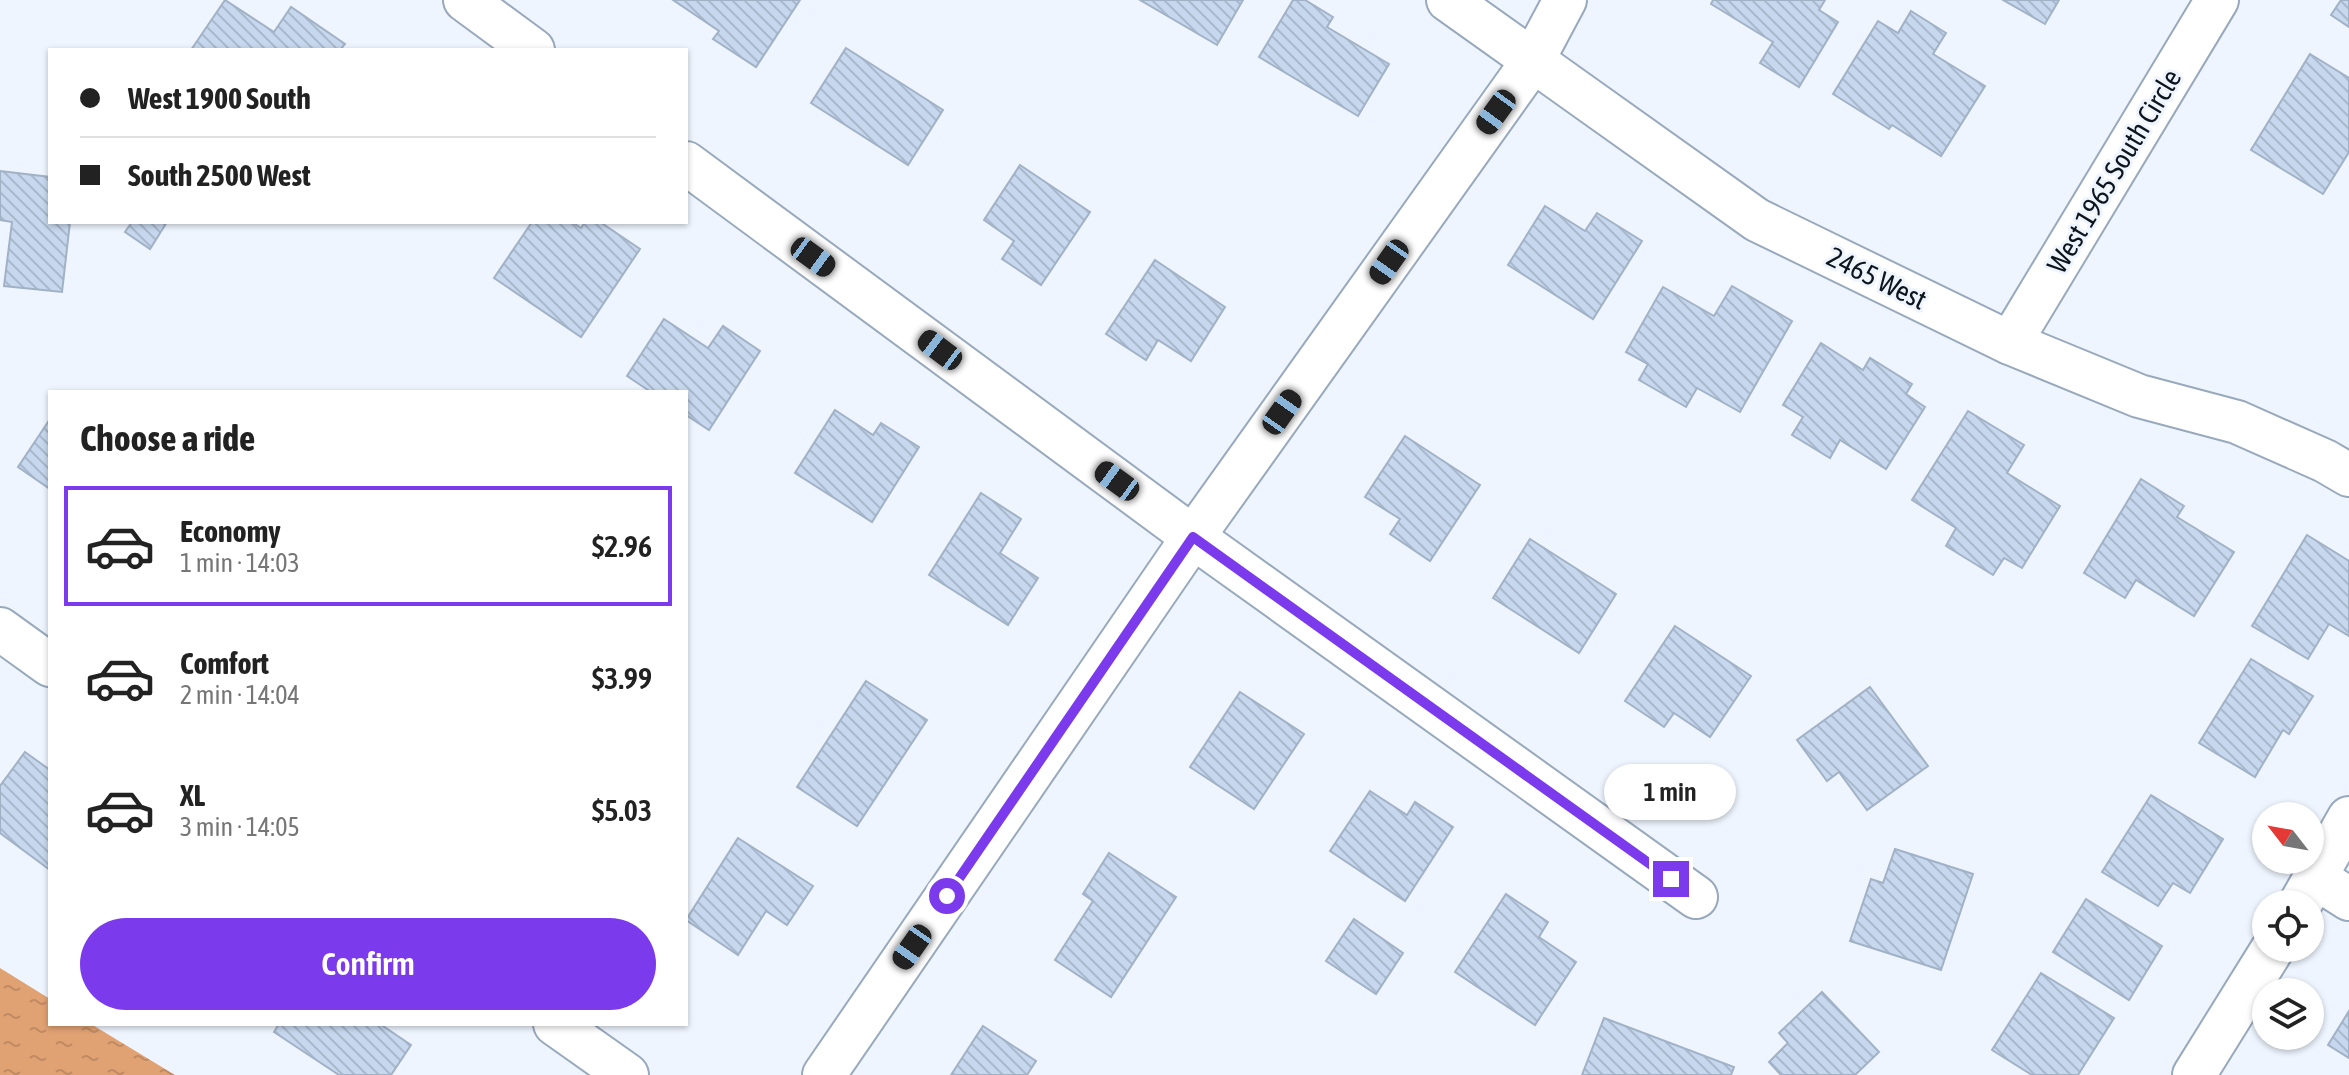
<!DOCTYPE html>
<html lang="en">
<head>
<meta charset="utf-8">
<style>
	:root { --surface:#fff; --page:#f6f6f6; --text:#222; --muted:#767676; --line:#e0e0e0; --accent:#7c3aed }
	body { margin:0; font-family:"Asap Condensed",sans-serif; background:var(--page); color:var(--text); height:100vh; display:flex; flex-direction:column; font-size:30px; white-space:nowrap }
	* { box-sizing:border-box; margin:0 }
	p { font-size:26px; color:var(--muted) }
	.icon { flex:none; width:44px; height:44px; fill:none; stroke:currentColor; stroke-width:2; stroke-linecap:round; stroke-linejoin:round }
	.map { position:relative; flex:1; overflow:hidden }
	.side { position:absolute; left:48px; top:390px; width:640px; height:636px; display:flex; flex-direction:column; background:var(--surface); border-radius:0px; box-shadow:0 2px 6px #0004 }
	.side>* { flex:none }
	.hud { position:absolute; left:48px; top:48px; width:640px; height:176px; border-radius:0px; box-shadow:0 2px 6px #0004; display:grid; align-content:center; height:176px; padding:0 32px; background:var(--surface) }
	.needle { width:52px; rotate:301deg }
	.tools { position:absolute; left:2252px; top:802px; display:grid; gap:16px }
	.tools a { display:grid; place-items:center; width:72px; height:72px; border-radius:50%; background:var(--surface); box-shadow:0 2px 6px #0004; font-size:40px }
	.end { position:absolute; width:36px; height:36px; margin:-18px; border:10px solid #7c3aed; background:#fff; box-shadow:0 0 0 4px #fff }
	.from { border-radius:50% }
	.bubble { position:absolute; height:56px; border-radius:28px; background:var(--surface); box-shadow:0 2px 6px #0004; font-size:26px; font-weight:600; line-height:56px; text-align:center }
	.car { position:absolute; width:24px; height:48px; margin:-24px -12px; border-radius:10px; box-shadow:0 0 6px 2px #0007; background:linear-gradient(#222 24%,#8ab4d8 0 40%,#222 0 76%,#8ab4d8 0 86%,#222 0) }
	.hud b { display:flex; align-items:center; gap:28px; height:76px; font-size:30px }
	.hud b+b { border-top:2px solid var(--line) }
	.hud i { width:20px; height:20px; background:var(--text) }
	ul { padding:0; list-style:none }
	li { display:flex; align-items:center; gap:24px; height:120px; margin:0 16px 12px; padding:0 16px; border:4px solid transparent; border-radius:0px }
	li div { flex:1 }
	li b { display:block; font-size:30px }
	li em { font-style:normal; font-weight:600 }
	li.active { border-color:var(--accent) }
	li>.icon { width:72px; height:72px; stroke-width:1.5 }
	h2 { padding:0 32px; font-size:36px; line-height:96px }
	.cta { display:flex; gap:16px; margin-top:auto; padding:16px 32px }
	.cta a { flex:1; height:92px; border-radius:48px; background:var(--accent); color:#fff; font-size:32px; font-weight:600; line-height:92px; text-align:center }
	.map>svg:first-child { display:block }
	.water { fill:url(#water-ripples) }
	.building { fill:url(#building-back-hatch); stroke:#a1b2c7; stroke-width:2 }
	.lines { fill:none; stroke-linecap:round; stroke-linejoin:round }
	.street-casing { stroke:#98a9bd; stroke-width:46 }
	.street { stroke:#fff; stroke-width:42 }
	.route { stroke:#7c3aed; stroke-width:10 }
	.labels { text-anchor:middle; stroke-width:6; stroke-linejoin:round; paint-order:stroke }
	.street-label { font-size:28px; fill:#0e141b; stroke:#eef5fe }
</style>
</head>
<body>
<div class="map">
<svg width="2349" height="1075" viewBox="0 0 2349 1075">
	<defs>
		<pattern id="water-ripples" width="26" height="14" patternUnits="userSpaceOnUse" patternTransform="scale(2)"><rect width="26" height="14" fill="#e1a273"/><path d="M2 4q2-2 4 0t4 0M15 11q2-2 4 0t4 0" fill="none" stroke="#c08b63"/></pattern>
		<pattern id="building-back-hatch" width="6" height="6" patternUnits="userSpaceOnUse" patternTransform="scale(2)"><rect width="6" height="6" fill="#c7d8ee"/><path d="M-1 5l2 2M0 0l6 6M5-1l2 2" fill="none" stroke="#aab8cc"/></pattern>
	</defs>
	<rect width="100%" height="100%" fill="#eef5fe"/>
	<polygon class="water" points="0,968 50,999 50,1024 91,1024 175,1075 0,1075"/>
	<g class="building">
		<polygon points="225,0 274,32 291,7 345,44 340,50 191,50"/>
		<polygon points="673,0 800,0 756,67 713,39 719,31"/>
		<polygon points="1140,0 1243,0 1217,45"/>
		<polygon points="1293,0 1305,0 1333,17 1327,27 1389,64 1358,116 1259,57"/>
		<polygon points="1713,0 1825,0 1819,10 1838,22 1799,87 1760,63 1773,42 1711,4"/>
		<polygon points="2003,0 2059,0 2045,24"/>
		<polygon points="2341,0 2349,0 2349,27 2331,15"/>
		<polygon points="1911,11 1946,33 1933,54 1985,86 1941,156 1892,125 1889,129 1833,94 1878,21 1898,33"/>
		<polygon points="846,48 943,110 908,165 811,103"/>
		<polygon points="2310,54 2349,78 2349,152 2323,194 2251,150"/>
		<polygon points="1020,165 1090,212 1041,285 1002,259 1014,241 984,220"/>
		<polygon points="0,171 50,177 50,222 70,222 62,292 4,286 12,222 0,220"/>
		<polygon points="1545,206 1585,231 1597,213 1642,241 1593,319 1508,265"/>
		<polygon points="132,222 167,222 150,249 125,232"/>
		<polygon points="532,222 572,222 581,228 585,222 600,222 640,249 581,337 494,278"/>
		<polygon points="1155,260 1225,307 1191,361 1158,340 1146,360 1106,334"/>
		<polygon points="1732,286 1792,321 1740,412 1697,388 1686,407 1639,380 1648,364 1626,352 1663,287 1714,316"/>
		<polygon points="664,319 708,348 723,326 760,351 709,430 686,415 686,392 651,392 627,376"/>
		<polygon points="1821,343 1863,370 1870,358 1912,384 1906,394 1925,407 1886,469 1840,440 1830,458 1792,435 1803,417 1783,405"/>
		<polygon points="835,410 873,435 881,423 919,447 872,522 795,473"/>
		<polygon points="1968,411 2024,445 2007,473 2060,506 2022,568 2004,558 1993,575 1946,546 1956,528 1912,500"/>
		<polygon points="50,419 50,489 18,467"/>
		<polygon points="1405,436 1480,485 1430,561 1390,534 1400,519 1365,497"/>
		<polygon points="2141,479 2184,506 2177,517 2234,552 2194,616 2136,580 2125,598 2084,573"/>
		<polygon points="981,493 1021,519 1000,553 1038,578 1008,625 929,575"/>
		<polygon points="2307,535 2349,561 2349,636 2329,624 2308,659 2252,626"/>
		<polygon points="1530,539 1616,594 1579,653 1493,598"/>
		<polygon points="1675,626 1751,676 1710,737 1674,713 1664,727 1625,701"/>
		<polygon points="2251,659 2313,696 2289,734 2283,730 2255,777 2199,743"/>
		<polygon points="866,681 927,720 857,826 797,787"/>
		<polygon points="1870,687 1928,766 1867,810 1839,772 1827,781 1797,740"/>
		<polygon points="1240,692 1304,734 1254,809 1190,767"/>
		<polygon points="25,752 50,770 50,870 0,833 0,786"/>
		<polygon points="1370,791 1407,815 1415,802 1453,827 1405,901 1330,851"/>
		<polygon points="2151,795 2223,839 2190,893 2173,883 2158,906 2102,872"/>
		<polygon points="738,838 813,886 787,925 766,911 738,955 686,920"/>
		<polygon points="1895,849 1973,874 1941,970 1850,941 1871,879 1883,883"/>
		<polygon points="1109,853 1176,897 1111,997 1055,960 1093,901 1083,894"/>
		<polygon points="1506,894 1548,922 1539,937 1576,962 1535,1025 1455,972"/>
		<polygon points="2086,899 2162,946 2129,1000 2053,952"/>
		<polygon points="1354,919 1403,953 1376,994 1326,961"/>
		<polygon points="2041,973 2114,1018 2078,1075 2032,1075 1992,1050"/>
		<polygon points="1822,992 1879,1052 1855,1075 1781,1075 1769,1062 1788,1043 1779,1033"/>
		<polygon points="2349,1011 2349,1058 2328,1045"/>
		<polygon points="1604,1018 1734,1067 1731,1075 1582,1075"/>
		<polygon points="279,1024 380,1024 411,1045 391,1075 339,1075 274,1032"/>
		<polygon points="983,1026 1036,1061 1027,1075 951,1075"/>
	</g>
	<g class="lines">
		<defs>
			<g id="street">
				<polyline points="465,0 533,50"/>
				<polyline points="1448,0 1757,220 2010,343 2139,396 2237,422 2325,461 2349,475"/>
				<polyline points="686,163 1193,537 1696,897"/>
				<polyline points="2010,343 2217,0"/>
				<polyline points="0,629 50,665"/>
				<polyline points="2316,878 2349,899"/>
				<polyline points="2300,904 2349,818"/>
				<polyline points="555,1024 627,1075"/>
				<polyline points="824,1075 1193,537 1532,62 1565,0"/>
				<polyline points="2194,1075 2273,948"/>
			</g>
		</defs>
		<use href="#street" class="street-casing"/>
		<use href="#street" class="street"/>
	</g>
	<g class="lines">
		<polyline class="route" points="947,896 1193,537 1671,879"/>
	</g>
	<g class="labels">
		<g class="street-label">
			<text transform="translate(2114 171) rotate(-59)" y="10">West 1965 South Circle</text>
			<text transform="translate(1877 278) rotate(26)" y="10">2465 West</text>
		</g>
	</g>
</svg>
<div class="tools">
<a><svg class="needle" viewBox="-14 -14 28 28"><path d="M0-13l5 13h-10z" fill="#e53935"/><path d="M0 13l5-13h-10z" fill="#767676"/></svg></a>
<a><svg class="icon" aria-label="locate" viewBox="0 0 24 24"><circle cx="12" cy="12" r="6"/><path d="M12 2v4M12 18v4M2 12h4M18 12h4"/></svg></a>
<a><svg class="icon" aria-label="layers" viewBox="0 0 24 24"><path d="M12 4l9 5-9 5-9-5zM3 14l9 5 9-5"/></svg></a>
</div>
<i class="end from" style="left:947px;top:896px"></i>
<i class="end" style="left:1671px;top:879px"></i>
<div class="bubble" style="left:1604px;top:764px;width:132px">1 min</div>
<i class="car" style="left:1496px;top:112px;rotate:216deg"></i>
<i class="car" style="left:813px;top:257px;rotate:126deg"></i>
<i class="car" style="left:1389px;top:262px;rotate:215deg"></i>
<i class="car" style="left:940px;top:350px;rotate:307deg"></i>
<i class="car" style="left:1282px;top:412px;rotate:35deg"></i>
<i class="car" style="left:1117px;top:481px;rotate:306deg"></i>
<i class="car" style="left:912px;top:947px;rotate:215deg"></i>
<div class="hud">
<b><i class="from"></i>West 1900 South</b>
<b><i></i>South 2500 West</b>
</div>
<section class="side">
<h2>Choose a ride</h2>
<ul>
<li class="active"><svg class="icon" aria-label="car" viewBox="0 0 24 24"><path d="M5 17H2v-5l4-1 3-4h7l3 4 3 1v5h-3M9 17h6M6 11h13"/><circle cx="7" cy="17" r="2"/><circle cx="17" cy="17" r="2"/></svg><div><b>Economy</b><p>1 min · 14:03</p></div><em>$2.96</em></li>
<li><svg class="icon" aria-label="car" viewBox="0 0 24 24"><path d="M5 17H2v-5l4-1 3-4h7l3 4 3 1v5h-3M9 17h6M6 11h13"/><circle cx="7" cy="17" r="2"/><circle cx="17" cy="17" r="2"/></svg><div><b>Comfort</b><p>2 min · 14:04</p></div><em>$3.99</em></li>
<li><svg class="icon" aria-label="car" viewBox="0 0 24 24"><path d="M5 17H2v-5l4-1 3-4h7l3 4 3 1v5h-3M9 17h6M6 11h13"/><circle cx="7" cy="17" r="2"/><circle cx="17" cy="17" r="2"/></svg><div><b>XL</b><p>3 min · 14:05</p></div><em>$5.03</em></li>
</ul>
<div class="cta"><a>Confirm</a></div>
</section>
</div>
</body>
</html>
